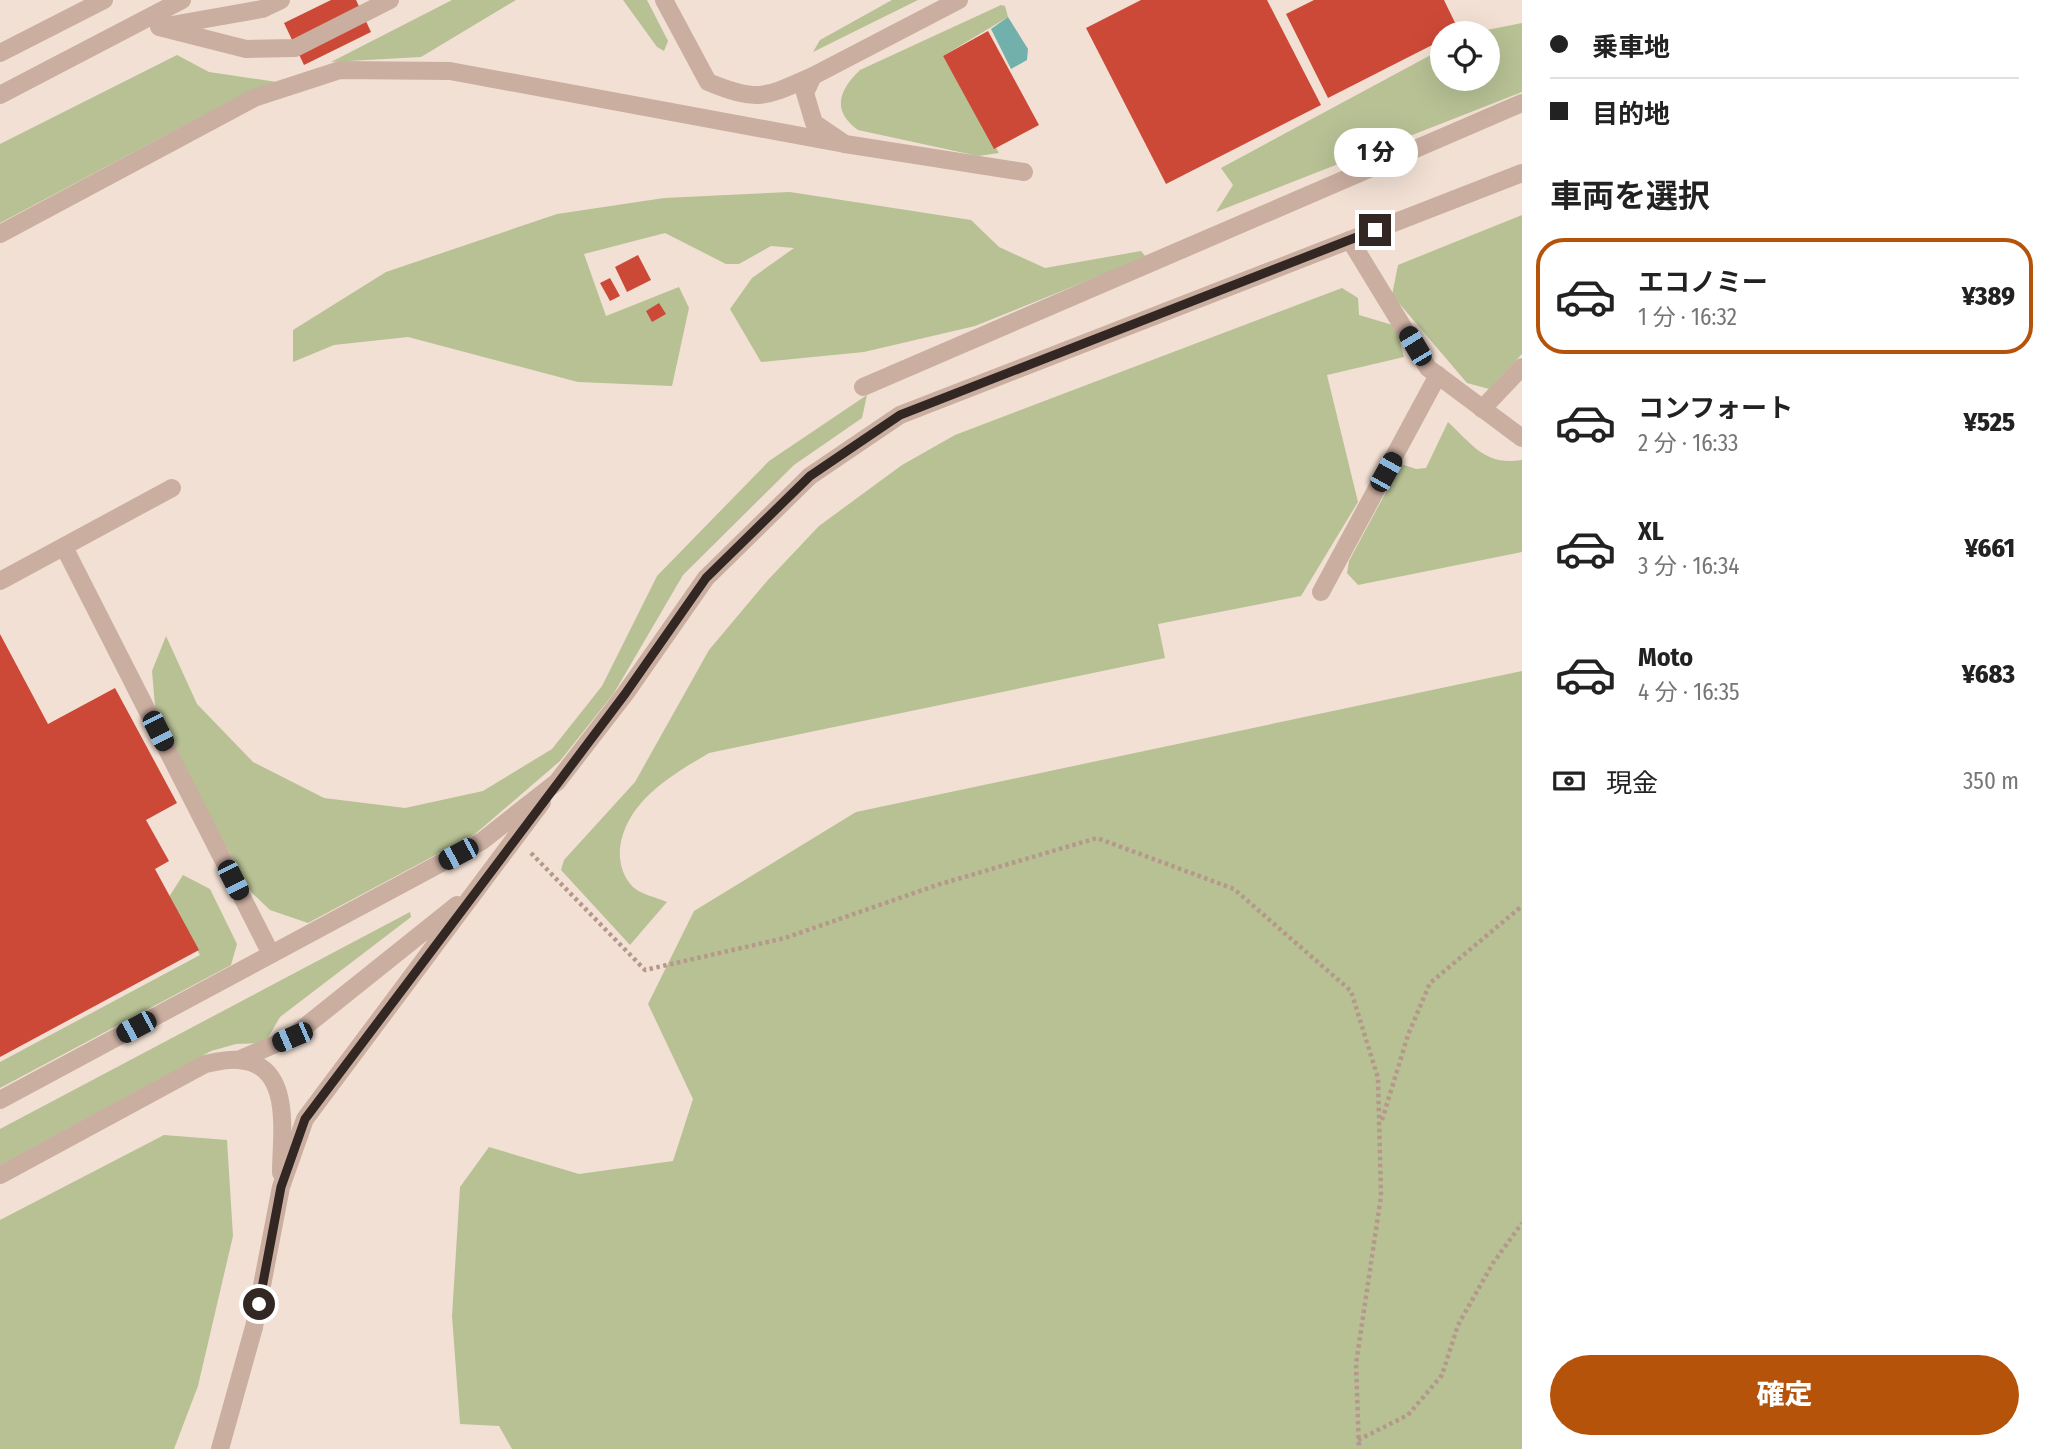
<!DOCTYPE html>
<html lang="ja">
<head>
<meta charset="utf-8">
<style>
	:root { --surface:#fff; --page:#f6f6f6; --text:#222; --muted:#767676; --line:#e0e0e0; --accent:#b45309 }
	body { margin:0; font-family:"Fira Sans Condensed","Noto Sans JP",sans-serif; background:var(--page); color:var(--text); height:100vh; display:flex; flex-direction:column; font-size:26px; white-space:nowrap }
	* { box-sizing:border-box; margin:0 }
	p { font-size:23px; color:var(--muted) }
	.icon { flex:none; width:38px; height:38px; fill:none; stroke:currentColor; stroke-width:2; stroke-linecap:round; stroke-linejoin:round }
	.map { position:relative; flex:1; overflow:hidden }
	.drawer { display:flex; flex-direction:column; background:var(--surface); width:525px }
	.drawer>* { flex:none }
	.top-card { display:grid; align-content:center; height:154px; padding:0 28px; background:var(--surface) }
	.buttons { position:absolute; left:1430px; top:21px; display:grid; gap:14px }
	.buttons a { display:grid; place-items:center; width:70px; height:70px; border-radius:50%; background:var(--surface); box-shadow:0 7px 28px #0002; font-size:35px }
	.end { position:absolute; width:32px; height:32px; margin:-16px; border:9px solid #332724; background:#fff; box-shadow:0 0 0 4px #fff }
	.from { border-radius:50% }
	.bubble { position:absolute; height:49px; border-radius:24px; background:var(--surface); box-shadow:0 7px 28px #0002; font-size:23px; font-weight:800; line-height:49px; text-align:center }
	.car { position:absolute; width:21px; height:42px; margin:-21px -10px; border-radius:9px; box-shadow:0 0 5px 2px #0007; background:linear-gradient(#222 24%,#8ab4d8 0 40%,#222 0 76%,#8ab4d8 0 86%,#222 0) }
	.top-card b { display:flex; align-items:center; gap:24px; height:66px; font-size:26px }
	.top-card b+b { border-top:2px solid var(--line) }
	.top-card i { width:18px; height:18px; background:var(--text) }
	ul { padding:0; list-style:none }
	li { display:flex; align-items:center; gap:21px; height:116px; margin:0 14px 10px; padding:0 14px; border:4px solid transparent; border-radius:28px }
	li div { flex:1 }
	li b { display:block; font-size:26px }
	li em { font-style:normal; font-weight:800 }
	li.selected { border-color:var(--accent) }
	li>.icon { width:63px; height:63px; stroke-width:1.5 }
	h2 { padding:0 28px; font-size:32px; line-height:84px }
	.pay { display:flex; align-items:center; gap:18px; height:77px; padding:0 28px; font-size:26px }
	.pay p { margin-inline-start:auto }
	.cta { display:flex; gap:14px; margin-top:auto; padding:14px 28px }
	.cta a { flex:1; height:80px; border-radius:42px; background:var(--accent); color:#fff; font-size:28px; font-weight:800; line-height:80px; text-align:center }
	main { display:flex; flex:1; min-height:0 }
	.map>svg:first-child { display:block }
	.green { fill:#b7c194 }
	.water { fill:#72b0ab }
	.building { fill:#cd4937 }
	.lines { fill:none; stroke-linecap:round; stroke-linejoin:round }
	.path { stroke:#b5988b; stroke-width:4.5; stroke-dasharray:3.5 3.5; stroke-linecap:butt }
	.lane { stroke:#caaea0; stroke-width:18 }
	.route { stroke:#332724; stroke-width:9 }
</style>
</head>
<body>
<main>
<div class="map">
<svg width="1522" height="1449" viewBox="0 0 1522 1449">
	<rect width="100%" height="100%" fill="#f2e0d4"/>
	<g class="green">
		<polygon points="452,0 516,0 421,57 331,62"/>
		<polygon points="623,0 647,0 668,41 664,51 657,47"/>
		<polygon points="892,0 918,0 813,52 820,40"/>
		<path d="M1001 5 1005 6 1008 17 943 56 999 153 978 156 858 130C832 111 838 91 860 70Z"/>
		<polygon points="1522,23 1522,92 1216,212 1233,185 1221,168 1442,49 1442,79 1488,79 1488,33 1472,33"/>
		<polygon points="177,55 209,72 277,82 200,117 0,223 0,144"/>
		<polygon points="790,192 971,220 999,247 1045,268 1141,251 1146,257 975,326 864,352 761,362 730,309 752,278 794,248 771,246 739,264 726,264 665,233 584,254 606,316 679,287 689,308 672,386 578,382 408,337 334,345 293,362 293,330 386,272 557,214 664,198"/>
		<polygon points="1522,215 1522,354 1489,389 1467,383 1392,295 1398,265"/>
		<path d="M1342 288 1358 298 1359 315 1396 326 1404 357 1327 375 1358 502 1301 596 1158 624 1165 658 709 753C672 775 626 801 620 848 619 861 622 876 633 887 640 894 658 898 667 902L630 945 561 870 564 860 635 782 709 650 767 581 819 526 902 465 955 435Z"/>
		<polygon points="867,395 862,418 794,465 683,575 614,693 560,761 475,834 308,923 270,910 251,892 156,717 152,671 166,636 197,704 253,762 324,798 405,808 483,791 552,749 602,686 657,576 769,461"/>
		<path d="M1448 422C1473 445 1485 466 1522 460V552L1358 585 1347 573 1349 561 1401 464 1416 469 1426 468Z"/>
		<polygon points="1522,671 1522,1449 512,1449 499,1426 460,1424 452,1316 460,1187 489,1147 579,1174 673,1161 693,1099 648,1004 694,911 856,812"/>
		<polygon points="183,875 210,889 237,944 231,965 0,1088 0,1062 200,955 169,897"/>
		<polygon points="410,912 411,917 280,1017 265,1043 236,1044 211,1051 0,1165 0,1129"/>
		<polygon points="164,1135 227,1140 233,1236 198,1386 174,1449 0,1449 0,1220"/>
	</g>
	<polygon class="water" points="1008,17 1028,49 1027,60 1011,69 991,29"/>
	<g class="building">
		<polygon points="331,0 356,0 371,32 304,65 284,23"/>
		<polygon points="1141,0 1267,0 1321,105 1166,184 1086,28"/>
		<polygon points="1314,0 1444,0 1459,31 1442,33 1442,40 1328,98 1286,14"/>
		<polygon points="988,31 1039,125 994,149 943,56"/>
		<polygon points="638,255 651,280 627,292 615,267"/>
		<polygon points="610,278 620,296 610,301 600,283"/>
		<polygon points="659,303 666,314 652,322 646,311"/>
		<polygon points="0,634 48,724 115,688 177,803 146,820 169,861 155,869 199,950 0,1057"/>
	</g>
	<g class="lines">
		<g class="path">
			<polyline points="531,853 645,970 785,938 937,885 1097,838 1234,889 1351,991 1378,1078 1381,1196 1356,1364 1359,1449"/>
			<polyline points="1382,1120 1408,1035 1430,983 1522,906"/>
			<polyline points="1358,1440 1408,1415 1442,1375 1458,1325 1493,1263 1522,1223"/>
		</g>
		<g class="lane">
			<path d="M664 0 708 82C759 103 765 97 813 76"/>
			<polyline points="959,0 813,76 805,93 814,123 845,144 1024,172"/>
			<polyline points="166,26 262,9 281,0"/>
			<polyline points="159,27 246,49 295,48 390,0"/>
			<polyline points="0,53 104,0"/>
			<polyline points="0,95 182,0"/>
			<polyline points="0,234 254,98 340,70 450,71 845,144"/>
			<polyline points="1350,240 1428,368 1522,438"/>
			<polyline points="863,387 1522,103"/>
			<polyline points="1482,409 1522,367"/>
			<polyline points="64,547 271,954"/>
			<polyline points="0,581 172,488"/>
			<polyline points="1321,592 1438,375"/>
			<polyline points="238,1060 292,1037 457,905"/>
			<polyline points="0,1100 482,841 557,782 625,694 706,578 810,476 900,415 1522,173"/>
			<path d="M0 1175 205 1064C215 1062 228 1059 238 1060 294 1064 281 1134 281 1173"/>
			<polyline points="220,1449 254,1327 281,1187 305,1119 542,802"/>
		</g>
	</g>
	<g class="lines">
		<polyline class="route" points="259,1304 281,1187 305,1119 625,694 706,578 810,476 900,415 1375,230"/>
	</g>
</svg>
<div class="buttons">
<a><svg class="icon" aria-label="locate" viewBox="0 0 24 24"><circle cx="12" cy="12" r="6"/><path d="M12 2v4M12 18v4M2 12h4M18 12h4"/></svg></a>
</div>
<i class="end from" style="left:259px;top:1304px"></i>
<i class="end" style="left:1375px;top:230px"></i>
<div class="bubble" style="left:1334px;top:128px;width:84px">1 分</div>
<i class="car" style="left:1415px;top:346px;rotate:329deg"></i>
<i class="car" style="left:1386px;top:472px;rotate:29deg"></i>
<i class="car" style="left:158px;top:731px;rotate:153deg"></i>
<i class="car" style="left:458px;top:854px;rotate:242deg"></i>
<i class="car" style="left:233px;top:880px;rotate:153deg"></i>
<i class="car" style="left:136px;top:1027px;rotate:242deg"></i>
<i class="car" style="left:292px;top:1037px;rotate:247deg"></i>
</div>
<section class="drawer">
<div class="top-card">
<b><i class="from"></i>乗車地</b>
<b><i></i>目的地</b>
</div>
<h2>車両を選択</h2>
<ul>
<li class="selected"><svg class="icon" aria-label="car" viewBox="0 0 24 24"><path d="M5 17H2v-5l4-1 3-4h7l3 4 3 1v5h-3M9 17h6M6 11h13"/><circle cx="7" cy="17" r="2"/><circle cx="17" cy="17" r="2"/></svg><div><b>エコノミー</b><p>1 分 · 16:32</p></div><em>¥389</em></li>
<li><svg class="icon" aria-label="car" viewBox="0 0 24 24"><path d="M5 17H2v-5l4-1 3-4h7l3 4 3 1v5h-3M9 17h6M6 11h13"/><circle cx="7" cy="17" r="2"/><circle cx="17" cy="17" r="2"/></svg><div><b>コンフォート</b><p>2 分 · 16:33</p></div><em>¥525</em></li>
<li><svg class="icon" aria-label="car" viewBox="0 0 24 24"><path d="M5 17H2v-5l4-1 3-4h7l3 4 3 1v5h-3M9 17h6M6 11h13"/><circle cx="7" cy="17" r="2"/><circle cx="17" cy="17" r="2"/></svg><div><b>XL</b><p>3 分 · 16:34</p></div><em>¥661</em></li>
<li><svg class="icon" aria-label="car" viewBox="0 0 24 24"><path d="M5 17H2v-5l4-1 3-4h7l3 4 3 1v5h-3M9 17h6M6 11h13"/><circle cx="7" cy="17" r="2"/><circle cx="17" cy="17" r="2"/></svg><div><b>Moto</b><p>4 分 · 16:35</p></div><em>¥683</em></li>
</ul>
<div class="pay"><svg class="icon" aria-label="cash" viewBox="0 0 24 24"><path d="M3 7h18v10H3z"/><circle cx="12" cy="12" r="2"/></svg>現金<p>350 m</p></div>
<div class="cta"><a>確定</a></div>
</section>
</main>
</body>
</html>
